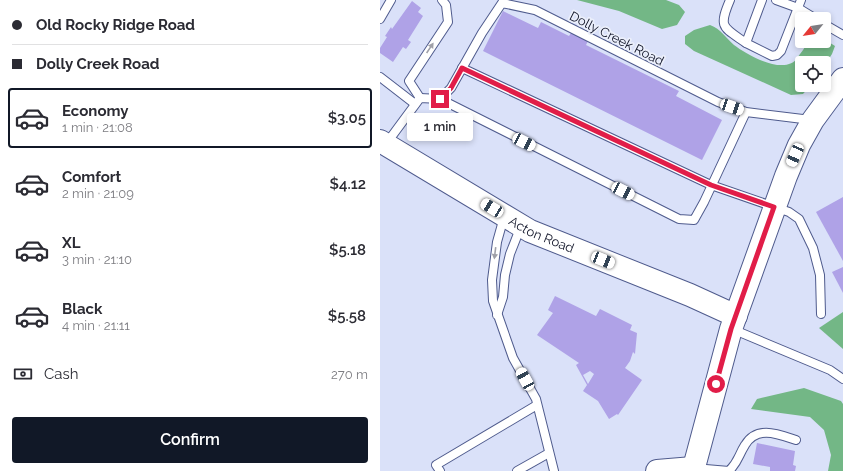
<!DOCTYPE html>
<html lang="en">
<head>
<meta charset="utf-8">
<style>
	:root { --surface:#fff; --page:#f7f7f7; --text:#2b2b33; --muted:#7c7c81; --line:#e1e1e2; --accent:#111827 }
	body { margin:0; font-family:Raleway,sans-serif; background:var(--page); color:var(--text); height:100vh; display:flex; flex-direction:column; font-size:15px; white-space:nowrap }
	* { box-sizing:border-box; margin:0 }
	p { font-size:13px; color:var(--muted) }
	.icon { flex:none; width:22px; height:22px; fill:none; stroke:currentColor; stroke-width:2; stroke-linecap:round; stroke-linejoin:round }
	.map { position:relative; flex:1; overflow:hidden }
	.panel { display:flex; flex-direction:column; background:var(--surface); width:380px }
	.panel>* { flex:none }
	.guide { display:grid; align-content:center; height:88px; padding:0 12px; background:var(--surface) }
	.needle { width:26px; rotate:240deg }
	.controls { position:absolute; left:415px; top:12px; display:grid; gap:8px }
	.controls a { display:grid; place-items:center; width:36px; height:36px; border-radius:4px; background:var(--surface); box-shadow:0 2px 6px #0003; font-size:20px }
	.end { position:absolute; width:18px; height:18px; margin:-9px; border:5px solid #e11d48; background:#fff; box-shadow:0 0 0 2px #fff }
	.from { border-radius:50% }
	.bubble { position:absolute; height:28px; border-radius:4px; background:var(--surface); box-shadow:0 2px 6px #0003; font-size:13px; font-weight:600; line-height:28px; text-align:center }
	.car { position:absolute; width:12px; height:24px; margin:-12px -6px; border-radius:5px; box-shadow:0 0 3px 1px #0007; background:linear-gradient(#fff 24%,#345 0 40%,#fff 0 76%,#345 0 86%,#fff 0) }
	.guide b { display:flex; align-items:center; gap:14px; height:38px; font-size:15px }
	.guide b+b { border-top:1px solid var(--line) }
	.guide i { width:10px; height:10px; background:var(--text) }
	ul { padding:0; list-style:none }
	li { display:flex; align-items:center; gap:12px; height:60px; margin:0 8px 6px; padding:0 4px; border:2px solid transparent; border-radius:4px }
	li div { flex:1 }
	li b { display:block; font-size:15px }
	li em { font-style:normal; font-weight:600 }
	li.current { border-color:var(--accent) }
	li>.icon { width:36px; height:36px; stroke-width:1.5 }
	.pay { display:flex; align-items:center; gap:10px; height:44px; padding:0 12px; font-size:15px }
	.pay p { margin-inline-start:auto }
	.action { display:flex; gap:8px; margin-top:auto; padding:8px 12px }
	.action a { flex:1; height:46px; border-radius:4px; background:var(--accent); color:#fff; font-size:16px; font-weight:600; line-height:46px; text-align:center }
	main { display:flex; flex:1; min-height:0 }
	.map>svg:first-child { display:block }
	.forest { fill:#73b786 }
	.building { fill:#afa2e7; fill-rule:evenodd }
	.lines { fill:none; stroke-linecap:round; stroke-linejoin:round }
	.lane-casing { stroke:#4f5b8d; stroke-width:10 }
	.secondary-casing { stroke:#4f5b8d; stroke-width:24 }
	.lane { stroke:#fff; stroke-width:8 }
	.secondary { stroke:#fff; stroke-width:22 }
	.oneway { fill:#9fa0a8 }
	.route { stroke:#e11d48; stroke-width:5 }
	.labels { text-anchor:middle; stroke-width:3.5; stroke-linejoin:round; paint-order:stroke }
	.street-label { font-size:13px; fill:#0e1226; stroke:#ebeffb }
</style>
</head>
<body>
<main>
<section class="panel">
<div class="guide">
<b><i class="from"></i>Old Rocky Ridge Road</b>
<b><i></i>Dolly Creek Road</b>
</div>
<ul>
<li class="current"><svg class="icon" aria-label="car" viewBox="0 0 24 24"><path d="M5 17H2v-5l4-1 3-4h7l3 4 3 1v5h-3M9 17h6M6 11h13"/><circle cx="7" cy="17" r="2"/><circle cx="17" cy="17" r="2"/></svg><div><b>Economy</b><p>1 min · 21:08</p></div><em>$3.05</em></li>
<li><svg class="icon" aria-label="car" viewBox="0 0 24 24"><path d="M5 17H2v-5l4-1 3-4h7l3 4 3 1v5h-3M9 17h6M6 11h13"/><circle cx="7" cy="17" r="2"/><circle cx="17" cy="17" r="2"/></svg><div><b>Comfort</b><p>2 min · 21:09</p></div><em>$4.12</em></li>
<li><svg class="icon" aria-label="car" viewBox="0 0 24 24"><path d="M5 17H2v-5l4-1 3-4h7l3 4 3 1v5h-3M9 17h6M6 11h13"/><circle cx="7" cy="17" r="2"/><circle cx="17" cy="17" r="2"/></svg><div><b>XL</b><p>3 min · 21:10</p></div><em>$5.18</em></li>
<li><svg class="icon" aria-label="car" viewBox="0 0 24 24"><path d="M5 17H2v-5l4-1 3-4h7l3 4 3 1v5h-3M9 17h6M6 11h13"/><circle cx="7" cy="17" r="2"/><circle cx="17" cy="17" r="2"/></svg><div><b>Black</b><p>4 min · 21:11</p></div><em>$5.58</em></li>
</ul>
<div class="pay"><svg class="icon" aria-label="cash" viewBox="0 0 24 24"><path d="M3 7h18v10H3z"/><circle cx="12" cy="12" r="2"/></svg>Cash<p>270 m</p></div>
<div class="action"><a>Confirm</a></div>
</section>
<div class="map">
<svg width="463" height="471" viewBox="0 0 463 471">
	<rect width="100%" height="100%" fill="#dae1f9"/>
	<g class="forest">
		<polygon points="197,0 286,0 299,5 305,12 297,25 282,29 239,11"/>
		<path d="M330 25C341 29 346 38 354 45 367 55 406 77 418 57 421 52 427 47 426 41H444V39L455 46 452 54 444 66V63H422V85H431L423 94 411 95 314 51 305 44V36L314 30Z"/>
		<polygon points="463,312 463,349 439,328"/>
		<polygon points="424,388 461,401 463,404 463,471 448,471 451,455 444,430 430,417 371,409 377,399"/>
	</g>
	<g class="building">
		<polygon points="32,1 41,8 38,12 43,16 28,40 31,42 26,49 23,47 13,62 0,53 0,48 7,37 5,36 11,27 12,29"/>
		<polygon points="123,11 158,28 161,22 189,36 191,33 208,41 206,45 299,91 296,96 342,120 322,160 103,51"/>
		<polygon points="463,197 463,261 436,212"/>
		<polygon points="463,267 463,293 452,272"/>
		<path d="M175 296 216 316 220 309 252 325 250 330 257 333 255 354 253 352 250 361 245 368 262 380 238 415 237 414 229 419 218 401 203 391 207 385 196 365 199 363 157 335 173 313 168 310ZM210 371 214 374 208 384 203 375Z"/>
		<polygon points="377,443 415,451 413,465 416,466 415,471 390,471 390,467 373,464"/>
	</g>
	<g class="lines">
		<defs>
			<g id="lane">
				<path d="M350 0C338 28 343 27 366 43"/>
				<polyline points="382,0 366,43 392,56 397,55 401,51 421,0"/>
				<polyline points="396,0 418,8 436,19"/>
				<polyline points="0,19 11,0"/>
				<polyline points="444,24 463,35"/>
				<polyline points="82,68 331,185 409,212 419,219 433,248 440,275 441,314"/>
				<polyline points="0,77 35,104"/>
				<polyline points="40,98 29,81 68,22 66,5 62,0"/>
				<polyline points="60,99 299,219 314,220 324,202 366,112"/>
				<polyline points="6,144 40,98 60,99 71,88 102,33 122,3 155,10 338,102 366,112 431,120"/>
				<polyline points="124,217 117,242 112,280 113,301 133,358 156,399 174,471"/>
				<polyline points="117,315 123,297 125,275 130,254 141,226"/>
				<polyline points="352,329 450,370 463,379"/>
				<path d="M314 468 349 471C359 461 358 456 365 445 377 425 398 434 416 440"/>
				<polyline points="60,471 56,465 157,405"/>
				<polyline points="137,471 169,453"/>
			</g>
			<g id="secondary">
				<path id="s1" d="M0 141 150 231 310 295 356 316"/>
				<polyline points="277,471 313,468"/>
				<polyline points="313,471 351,329 406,176 419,145 433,120 463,79"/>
			</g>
		</defs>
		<use href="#lane" class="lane-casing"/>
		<use href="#secondary" class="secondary-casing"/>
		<use href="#lane" class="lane"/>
		<use href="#secondary" class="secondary"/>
	</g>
	<defs><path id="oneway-solid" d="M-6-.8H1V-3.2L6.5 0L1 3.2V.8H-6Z"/></defs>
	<g class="oneway">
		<use href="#oneway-solid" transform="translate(50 48) rotate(-56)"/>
		<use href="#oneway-solid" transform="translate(115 253) rotate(97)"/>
	</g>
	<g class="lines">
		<polyline class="route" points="60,99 71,88 82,68 331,185 394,207 351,329 336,384"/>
	</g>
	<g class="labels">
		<g class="street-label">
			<text transform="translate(237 38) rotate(27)" y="5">Dolly Creek Road</text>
			<text dy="5" stroke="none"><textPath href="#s1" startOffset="187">Acton Road</textPath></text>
		</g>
	</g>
</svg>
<div class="controls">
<a><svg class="needle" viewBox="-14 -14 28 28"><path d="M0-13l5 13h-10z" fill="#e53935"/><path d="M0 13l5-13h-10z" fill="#7c7c81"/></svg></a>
<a><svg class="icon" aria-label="locate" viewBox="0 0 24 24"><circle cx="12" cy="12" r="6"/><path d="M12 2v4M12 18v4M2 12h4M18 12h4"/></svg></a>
</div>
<i class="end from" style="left:336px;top:384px"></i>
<i class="end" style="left:60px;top:99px"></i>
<div class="bubble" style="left:27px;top:113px;width:66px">1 min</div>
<i class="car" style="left:352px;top:107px;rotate:109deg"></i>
<i class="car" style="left:144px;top:142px;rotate:117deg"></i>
<i class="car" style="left:415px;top:155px;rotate:204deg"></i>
<i class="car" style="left:243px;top:191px;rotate:117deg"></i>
<i class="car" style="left:112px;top:208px;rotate:301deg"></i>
<i class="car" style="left:223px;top:260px;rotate:112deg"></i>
<i class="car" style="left:145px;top:379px;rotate:331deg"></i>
</div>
</main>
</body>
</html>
